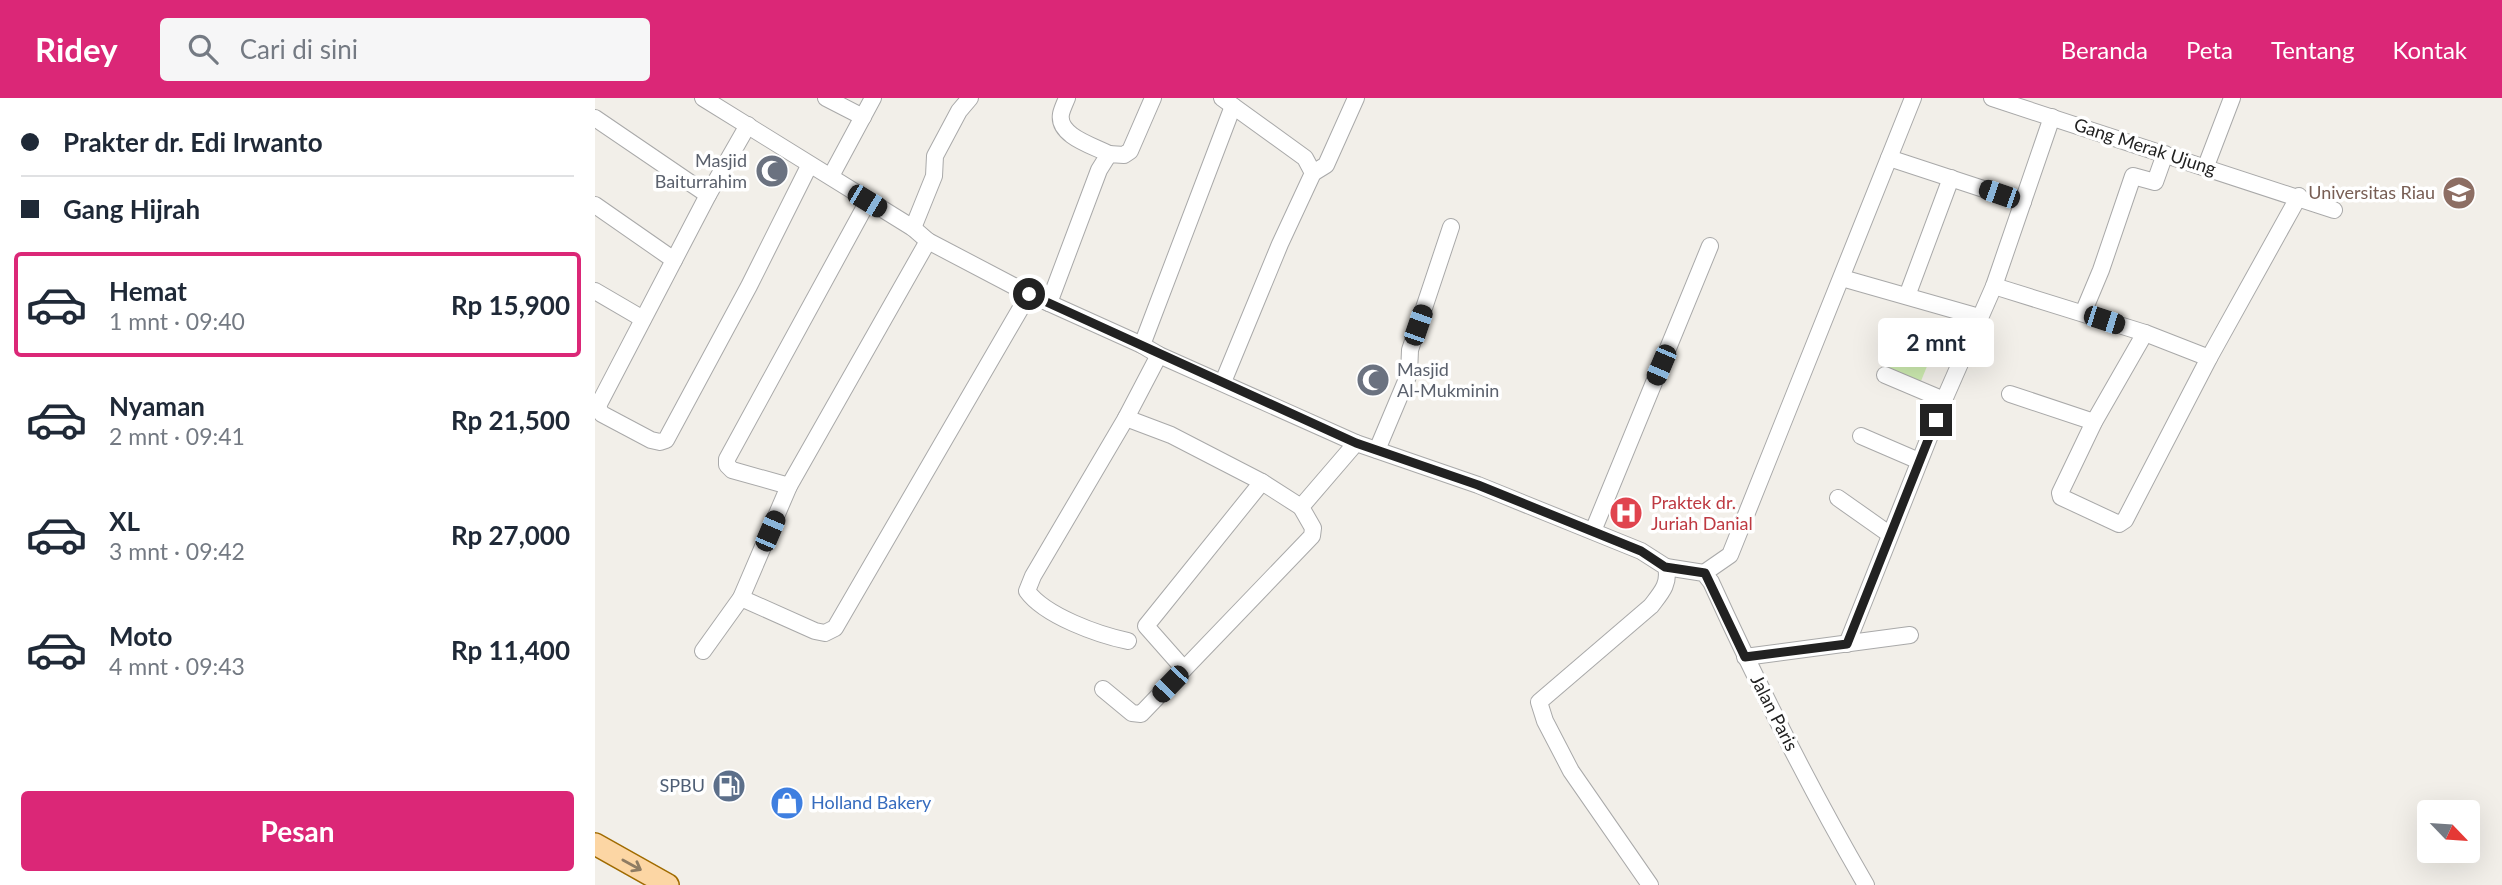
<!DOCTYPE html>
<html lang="id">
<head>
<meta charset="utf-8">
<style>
	:root { --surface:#fff; --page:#f6f6f7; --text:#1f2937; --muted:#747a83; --line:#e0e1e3; --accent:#db2777 }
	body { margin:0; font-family:Lato,sans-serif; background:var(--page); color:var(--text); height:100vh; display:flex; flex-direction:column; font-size:26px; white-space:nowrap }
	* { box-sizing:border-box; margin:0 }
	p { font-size:23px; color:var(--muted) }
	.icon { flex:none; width:38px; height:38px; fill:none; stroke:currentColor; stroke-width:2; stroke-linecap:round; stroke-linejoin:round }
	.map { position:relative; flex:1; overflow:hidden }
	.side { display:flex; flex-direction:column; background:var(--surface); width:595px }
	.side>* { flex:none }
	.banner { display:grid; align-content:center; height:154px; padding:0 21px; background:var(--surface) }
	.needle { width:46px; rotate:115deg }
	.tools { position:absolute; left:1822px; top:702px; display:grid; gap:14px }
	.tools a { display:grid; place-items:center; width:63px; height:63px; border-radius:7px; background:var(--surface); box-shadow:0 7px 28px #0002; font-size:35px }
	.end { position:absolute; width:32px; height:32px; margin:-16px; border:9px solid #222; background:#fff; box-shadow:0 0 0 4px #fff }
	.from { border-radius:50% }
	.bubble { position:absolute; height:49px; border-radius:7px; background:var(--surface); box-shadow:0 7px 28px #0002; font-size:23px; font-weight:700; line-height:49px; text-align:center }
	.car { position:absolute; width:21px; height:42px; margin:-21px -10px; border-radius:9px; box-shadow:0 0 5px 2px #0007; background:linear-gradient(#222 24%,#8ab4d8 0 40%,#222 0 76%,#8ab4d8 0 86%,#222 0) }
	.banner b { display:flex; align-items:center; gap:24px; height:66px; font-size:26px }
	.banner b+b { border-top:2px solid var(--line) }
	.banner i { width:18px; height:18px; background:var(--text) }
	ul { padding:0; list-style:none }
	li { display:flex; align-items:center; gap:21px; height:105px; margin:0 14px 10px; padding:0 7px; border:4px solid transparent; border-radius:7px }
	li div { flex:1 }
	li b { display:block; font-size:26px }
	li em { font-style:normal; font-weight:700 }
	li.on { border-color:var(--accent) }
	li>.icon { width:63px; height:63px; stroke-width:1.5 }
	.button { display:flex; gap:14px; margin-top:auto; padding:14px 21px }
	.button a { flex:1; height:80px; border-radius:7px; background:var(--accent); color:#fff; font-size:28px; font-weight:700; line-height:80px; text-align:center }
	header { display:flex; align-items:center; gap:42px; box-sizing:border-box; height:98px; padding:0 35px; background:var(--accent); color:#fff }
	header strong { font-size:33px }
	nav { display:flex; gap:38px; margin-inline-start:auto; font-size:24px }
	.search { width:490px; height:63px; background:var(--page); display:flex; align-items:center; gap:18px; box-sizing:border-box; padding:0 24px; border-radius:7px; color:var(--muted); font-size:26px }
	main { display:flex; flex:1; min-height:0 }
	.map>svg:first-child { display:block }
	.grass { fill:#cdebb0 }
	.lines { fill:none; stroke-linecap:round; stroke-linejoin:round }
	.minor-casing { stroke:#a9a9a9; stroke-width:18 }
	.major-casing { stroke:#a06b00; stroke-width:24 }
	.minor { stroke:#fff; stroke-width:16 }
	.major { stroke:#fcd6a4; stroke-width:21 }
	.oneway { stroke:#8f7c63 }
	.route { stroke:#222; stroke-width:9 }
	.labels { text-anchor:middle; stroke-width:7; stroke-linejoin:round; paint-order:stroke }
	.street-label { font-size:18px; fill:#222; stroke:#fff }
	.worship-label { font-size:18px; fill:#5b616d; stroke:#fff; text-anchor:end }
	.education-label { font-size:18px; fill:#785e54; stroke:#fff; text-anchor:end }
	.health-label { font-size:18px; fill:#be3a42; stroke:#fff; text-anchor:start }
	.service-label { font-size:18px; fill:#4e5e75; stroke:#fff; text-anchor:end }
	.shop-label { font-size:18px; fill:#366cbe; stroke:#fff; text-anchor:start }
</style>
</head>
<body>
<header>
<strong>Ridey</strong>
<div class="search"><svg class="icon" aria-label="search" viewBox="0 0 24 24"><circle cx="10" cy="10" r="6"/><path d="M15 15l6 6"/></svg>Cari di sini</div>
<nav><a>Beranda</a><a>Peta</a><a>Tentang</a><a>Kontak</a></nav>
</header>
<main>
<section class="side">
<div class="banner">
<b><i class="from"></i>Prakter dr. Edi Irwanto</b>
<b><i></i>Gang Hijrah</b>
</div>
<ul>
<li class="on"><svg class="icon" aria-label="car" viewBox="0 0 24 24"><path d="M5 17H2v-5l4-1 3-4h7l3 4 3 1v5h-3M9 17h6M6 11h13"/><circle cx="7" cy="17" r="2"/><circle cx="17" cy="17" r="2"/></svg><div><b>Hemat</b><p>1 mnt · 09:40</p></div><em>Rp 15,900</em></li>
<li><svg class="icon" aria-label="car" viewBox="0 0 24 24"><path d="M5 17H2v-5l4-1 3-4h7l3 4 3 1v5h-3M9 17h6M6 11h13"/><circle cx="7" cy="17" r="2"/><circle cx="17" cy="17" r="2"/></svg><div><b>Nyaman</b><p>2 mnt · 09:41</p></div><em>Rp 21,500</em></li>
<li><svg class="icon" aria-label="car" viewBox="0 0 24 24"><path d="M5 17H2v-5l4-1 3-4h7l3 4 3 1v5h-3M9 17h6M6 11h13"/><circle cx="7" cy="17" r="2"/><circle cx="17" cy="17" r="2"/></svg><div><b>XL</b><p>3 mnt · 09:42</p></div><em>Rp 27,000</em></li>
<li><svg class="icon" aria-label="car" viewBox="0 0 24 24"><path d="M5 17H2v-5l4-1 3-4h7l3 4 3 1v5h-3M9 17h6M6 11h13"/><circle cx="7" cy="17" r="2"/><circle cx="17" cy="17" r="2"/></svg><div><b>Moto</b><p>4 mnt · 09:43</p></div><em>Rp 11,400</em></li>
</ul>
<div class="button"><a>Pesan</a></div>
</section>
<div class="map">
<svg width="1907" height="787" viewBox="0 0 1907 787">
	<rect width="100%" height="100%" fill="#f2efe9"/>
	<polygon class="grass" points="1303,247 1335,261 1326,283 1293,270"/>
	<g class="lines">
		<defs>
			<g id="minor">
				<path d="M108 0 318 130 333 143 434 196 547 247 564 257 761 345 883 387 1046 453 1071 469C1075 486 1066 495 1056 508L944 604 950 623 976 673 1055 787"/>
				<polyline points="231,0 268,19"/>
				<path d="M472 0C470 5 467 11 466 16 462 38 499 48 514 56"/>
				<polyline points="627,0 710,60 718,75 685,146 628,284"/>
				<polyline points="1397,0 1739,112"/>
				<polyline points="0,20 113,97"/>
				<polyline points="153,27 113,97 5,304 3,310 7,316 56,342 65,344 71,342 154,188 214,68"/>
				<polyline points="1294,60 1428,104"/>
				<polyline points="1611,68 1637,0"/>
				<polyline points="718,75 731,67 761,0"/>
				<polyline points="236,78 278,0"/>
				<polyline points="0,107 79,162"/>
				<polyline points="318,130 339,78 340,58 364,13 375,0"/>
				<polyline points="1247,180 1384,219"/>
				<polyline points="1399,188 1550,235 1614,260"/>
				<polyline points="0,193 48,221"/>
				<polyline points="1312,198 1356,80"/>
				<polyline points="454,205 504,72 514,56 529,57 535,53 558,0"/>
				<polyline points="1488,215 1506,172 1538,78 1560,84 1570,56"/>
				<polyline points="1550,235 1499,324 1465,395 1466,399 1524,426 1530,422 1614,260 1704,98"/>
				<polyline points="547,247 638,8"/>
				<polyline points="1290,277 1349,302"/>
				<polyline points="1415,296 1499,324"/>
				<polyline points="531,320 576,337 667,384"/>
				<polyline points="1266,338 1324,363"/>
				<polyline points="782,352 814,276 815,252 856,129"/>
				<polyline points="194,388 137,372 132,367 132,361 273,103"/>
				<polyline points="1243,400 1294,436"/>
				<polyline points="998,433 1115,148"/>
				<path d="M1071 469 1109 475 1116 484C1163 587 1214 689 1271 787"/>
				<polyline points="1109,475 1135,457 1318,0"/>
				<polyline points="146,500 220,533 230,535 240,530 434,196"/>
				<path d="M533 543C504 537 450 518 432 493L438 478 531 320 564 257"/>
				<polyline points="1252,546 1349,302 1399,188 1457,19"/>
				<polyline points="108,553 146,500 194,388 333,143"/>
				<polyline points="1150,559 1315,537"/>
				<polyline points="589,571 551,528 667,384 706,409"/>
				<polyline points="508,591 537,615 546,616 717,438 718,430 706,409 761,345"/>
			</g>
			<polyline id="major" points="0,746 73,787"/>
		</defs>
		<use href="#minor" class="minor-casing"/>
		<use href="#major" class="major-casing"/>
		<use href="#minor" class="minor"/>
		<use href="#major" class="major"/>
	</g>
	<defs><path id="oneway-shaft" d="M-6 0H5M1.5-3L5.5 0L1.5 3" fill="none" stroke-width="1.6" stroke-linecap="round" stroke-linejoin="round" transform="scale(1.75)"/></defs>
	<use class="oneway" href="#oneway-shaft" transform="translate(37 767) rotate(29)"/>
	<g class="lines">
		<polyline class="route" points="434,196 761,345 883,387 1046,453 1070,469 1110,475 1150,559 1252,546 1341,322"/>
	</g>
	<defs>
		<symbol id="mosque-disc" viewBox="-11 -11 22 22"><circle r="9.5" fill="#6b7280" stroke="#fff"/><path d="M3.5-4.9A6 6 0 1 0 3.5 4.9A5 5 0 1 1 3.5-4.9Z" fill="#fff"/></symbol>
		<symbol id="university-disc" viewBox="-11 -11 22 22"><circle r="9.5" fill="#8d6e63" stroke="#fff"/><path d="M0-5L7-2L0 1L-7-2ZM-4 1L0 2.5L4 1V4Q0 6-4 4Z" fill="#fff"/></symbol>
		<symbol id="hospital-disc" viewBox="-11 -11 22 22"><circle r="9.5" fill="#e0444e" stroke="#fff"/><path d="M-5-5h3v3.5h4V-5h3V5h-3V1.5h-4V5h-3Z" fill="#fff"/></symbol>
		<symbol id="fuel-disc" viewBox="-11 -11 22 22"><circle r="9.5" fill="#5c6f8a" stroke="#fff"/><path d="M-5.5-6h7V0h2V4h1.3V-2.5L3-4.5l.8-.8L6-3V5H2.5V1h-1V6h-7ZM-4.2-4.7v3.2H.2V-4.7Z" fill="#fff"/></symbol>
		<symbol id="shop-disc" viewBox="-11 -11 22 22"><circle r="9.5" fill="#3f7fe0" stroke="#fff"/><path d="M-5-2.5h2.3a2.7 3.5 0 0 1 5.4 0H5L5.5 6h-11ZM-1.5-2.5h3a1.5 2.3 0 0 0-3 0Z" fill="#fff"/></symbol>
	</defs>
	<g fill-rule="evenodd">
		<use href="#mosque-disc" x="158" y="54" width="38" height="38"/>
		<use href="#university-disc" x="1845" y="76" width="38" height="38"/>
		<use href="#mosque-disc" x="759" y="263" width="38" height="38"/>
		<use href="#hospital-disc" x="1012" y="396" width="38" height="38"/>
		<use href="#fuel-disc" x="115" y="669" width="38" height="38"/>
		<use href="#shop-disc" x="173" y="686" width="38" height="38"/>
	</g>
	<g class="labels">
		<g class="street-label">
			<text transform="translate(1550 49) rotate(18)" y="6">Gang Merak Ujung</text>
			<text transform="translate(1179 615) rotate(63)" y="6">Jalan Paris</text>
		</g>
		<g class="worship-label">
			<text x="152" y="69">Masjid<tspan x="152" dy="21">Baiturrahim</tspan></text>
			<text x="802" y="278" text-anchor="start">Masjid<tspan x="802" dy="21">Al-Mukminin</tspan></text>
		</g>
		<g class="education-label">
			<text x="1840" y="101">Universitas Riau</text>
		</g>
		<g class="health-label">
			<text x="1056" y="411">Praktek dr.<tspan x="1056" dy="21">Juriah Danial</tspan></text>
		</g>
		<g class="service-label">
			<text x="110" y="694">SPBU</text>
		</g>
		<g class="shop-label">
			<text x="216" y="711">Holland Bakery</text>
		</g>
	</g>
</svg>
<div class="tools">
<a><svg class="needle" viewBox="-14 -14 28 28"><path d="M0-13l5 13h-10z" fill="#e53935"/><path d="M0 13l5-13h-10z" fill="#747a83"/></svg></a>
</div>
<i class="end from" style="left:434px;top:196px"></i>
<i class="end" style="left:1341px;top:322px"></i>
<div class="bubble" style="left:1283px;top:220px;width:116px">2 mnt</div>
<i class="car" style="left:1404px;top:96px;rotate:289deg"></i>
<i class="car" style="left:272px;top:103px;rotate:121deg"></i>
<i class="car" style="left:1509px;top:222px;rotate:108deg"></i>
<i class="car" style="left:823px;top:227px;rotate:19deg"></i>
<i class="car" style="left:1066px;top:267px;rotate:203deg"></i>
<i class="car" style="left:175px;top:433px;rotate:23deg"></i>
<i class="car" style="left:575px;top:586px;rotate:224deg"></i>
</div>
</main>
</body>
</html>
